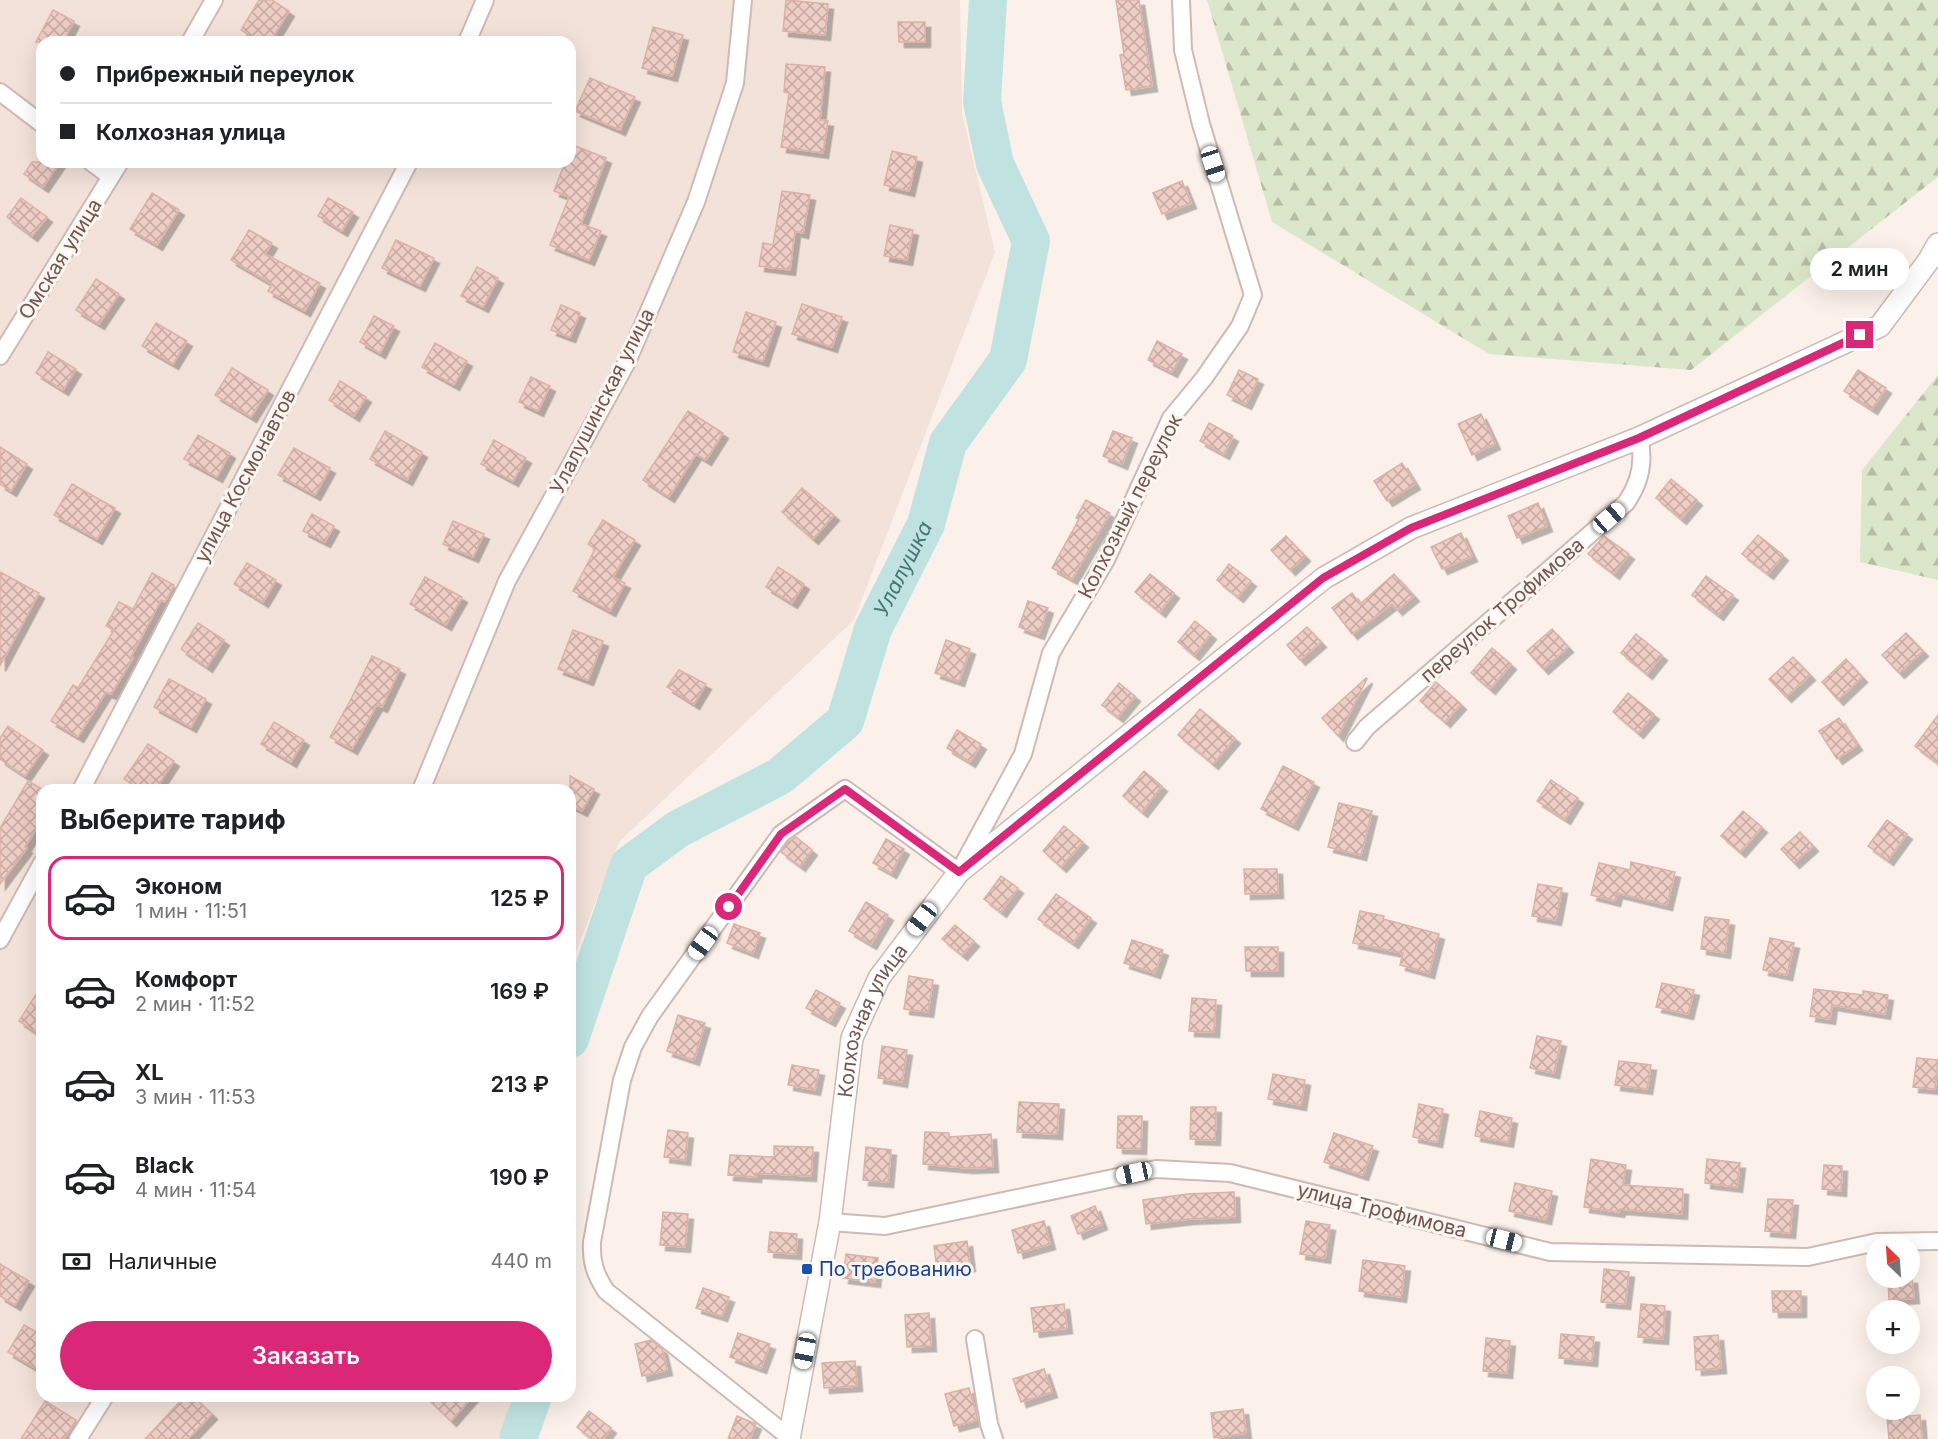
<!DOCTYPE html>
<html lang="ru">
<head>
<meta charset="utf-8">
<style>
	:root { --surface:#fff; --page:#f6f6f6; --text:#202124; --muted:#757577; --line:#e0e0e0; --accent:#db2777 }
	body { margin:0; font-family:Inter,sans-serif; background:var(--page); color:var(--text); height:100vh; display:flex; flex-direction:column; font-size:22px; white-space:nowrap }
	* { box-sizing:border-box; margin:0 }
	p { font-size:20px; color:var(--muted) }
	.icon { flex:none; width:33px; height:33px; fill:none; stroke:currentColor; stroke-width:2; stroke-linecap:round; stroke-linejoin:round }
	.map { position:relative; flex:1; overflow:hidden }
	.details { position:absolute; left:36px; top:784px; width:540px; height:618px; display:flex; flex-direction:column; background:var(--surface); border-radius:18px; box-shadow:0 6px 24px #0002 }
	.details>* { flex:none }
	.guide { position:absolute; left:36px; top:36px; width:540px; height:132px; border-radius:18px; box-shadow:0 6px 24px #0002; display:grid; align-content:center; height:132px; padding:0 24px; background:var(--surface) }
	.needle { width:39px; rotate:335deg }
	.controls { position:absolute; left:1866px; top:1234px; display:grid; gap:12px }
	.controls a { display:grid; place-items:center; width:54px; height:54px; border-radius:50%; background:var(--surface); box-shadow:0 6px 24px #0002; font-size:30px }
	.end { position:absolute; width:27px; height:27px; margin:-14px; border:8px solid #db2777; background:#fff; box-shadow:0 0 0 3px #fff }
	.from { border-radius:50% }
	.bubble { position:absolute; height:42px; border-radius:21px; background:var(--surface); box-shadow:0 6px 24px #0002; font-size:20px; font-weight:600; line-height:42px; text-align:center }
	.car { position:absolute; width:18px; height:36px; margin:-18px -9px; border-radius:8px; box-shadow:0 0 4px 2px #0007; background:linear-gradient(#fff 24%,#345 0 40%,#fff 0 76%,#345 0 86%,#fff 0) }
	.guide b { display:flex; align-items:center; gap:21px; height:57px; font-size:22px }
	.guide b+b { border-top:2px solid var(--line) }
	.guide i { width:15px; height:15px; background:var(--text) }
	ul { padding:0; list-style:none }
	li { display:flex; align-items:center; gap:18px; height:84px; margin:0 12px 9px; padding:0 12px; border:3px solid transparent; border-radius:18px }
	li div { flex:1 }
	li b { display:block; font-size:22px }
	li em { font-style:normal; font-weight:600 }
	li.on { border-color:var(--accent) }
	li>.icon { width:54px; height:54px; stroke-width:1.5 }
	h2 { padding:0 24px; font-size:27px; line-height:72px }
	.pay { display:flex; align-items:center; gap:15px; height:66px; padding:0 24px; font-size:22px }
	.pay p { margin-inline-start:auto }
	.cta { display:flex; gap:12px; margin-top:auto; padding:12px 24px }
	.cta a { flex:1; height:69px; border-radius:36px; background:var(--accent); color:#fff; font-size:24px; font-weight:600; line-height:69px; text-align:center }
	.map>svg:first-child { display:block }
	.residential { fill:#f2e2d9; fill-rule:evenodd }
	.forest { fill:url(#forest-firs) }
	.lines { fill:none; stroke-linecap:round; stroke-linejoin:round }
	.river { stroke:#c0e3e1; stroke-width:38 }
	.building { fill:url(#building-cross-hatch); stroke:#deb1a7; stroke-width:1.5; filter:url(#shadow) }
	.minor-casing { stroke:#cebab4; stroke-width:20 }
	.tertiary-casing { stroke:#cebab4; stroke-width:24 }
	.minor { stroke:#fff; stroke-width:16 }
	.tertiary { stroke:#fff; stroke-width:21 }
	.route { stroke:#db2777; stroke-width:8 }
	.transit-dot { fill:#1a4fb4; stroke:#fdf6f1; stroke-width:2 }
	.labels { text-anchor:middle; stroke-width:6; stroke-linejoin:round; paint-order:stroke }
	.street-label { font-size:20px; fill:#735650; stroke:#fdf6f1 }
	.transit-label { font-size:20px; fill:#164399; stroke:#fdf6f1; text-anchor:start }
	.water-label { font-size:21px; font-style:italic; fill:#457676; stroke:#fdf6f1 }
</style>
</head>
<body>
<div class="map">
<svg width="1938" height="1439" viewBox="0 0 1938 1439">
	<defs>
		<pattern id="forest-firs" width="22" height="20" patternUnits="userSpaceOnUse" patternTransform="scale(1.5)"><rect width="22" height="20" fill="#dbe7ca"/><path d="M5 1l3.5 6h-7zM16 11l3.5 6h-7z" fill="#b6bea6"/></pattern>
		<pattern id="building-cross-hatch" width="8" height="8" patternUnits="userSpaceOnUse" patternTransform="scale(1.5)"><rect width="8" height="8" fill="#edcdc5"/><path d="M0 0l8 8M0 8l8-8" fill="none" stroke="#c4a9a2"/></pattern>
		<filter id="shadow"><feDropShadow dx="5.5" dy="5.5" stdDeviation="0" flood-color="#0004"/></filter>
	</defs>
	<rect width="100%" height="100%" fill="#fbf1ea"/>
	<path class="residential" d="M0 0H960L962 113 995 252 854 620 619 842 570 967V790H42V1396L517 1397 516 1403 497 1439H0ZM42 42H570V162H42Z"/>
	<g class="forest">
		<polygon points="1207,0 1938,0 1938,177 1691,370 1489,354 1272,222"/>
		<polygon points="1938,375 1938,580 1860,562 1862,470"/>
	</g>
	<g class="lines">
		<g class="river">
			<path id="s1" d="M570 1039 629 865 678 829 780 776 845 721 873 629 926 524 948 443 1008 360 1031 241 995 164 982 102 988 0"/>
			<polyline points="518,1439 533,1396"/>
		</g>
	</g>
	<g class="building">
		<polygon points="259,0 272,0 289,11 270,42 260,42 241,30"/>
		<polygon points="786,0 828,4 825,35 783,31"/>
		<polygon points="1116,0 1139,0 1152,86 1126,90 1120,55 1124,54"/>
		<polygon points="53,10 74,21 63,42 36,42"/>
		<polygon points="898,22 925,22 925,42 899,42"/>
		<polygon points="653,27 683,35 672,76 642,68"/>
		<polygon points="786,64 825,67 820,120 828,121 823,153 781,147 789,93 784,92"/>
		<polygon points="590,78 635,97 620,130 575,111"/>
		<polygon points="570,144 606,158 581,224 601,231 589,260 550,245 569,197 554,191 565,162 570,162"/>
		<polygon points="892,151 917,157 909,191 884,185"/>
		<polygon points="32,162 60,162 43,187 24,174"/>
		<polygon points="1182,181 1191,203 1162,214 1153,193"/>
		<polygon points="782,191 810,195 803,233 795,231 790,270 759,266 763,243 773,245"/>
		<polygon points="152,193 179,210 157,245 130,229"/>
		<polygon points="21,198 47,217 32,236 7,217"/>
		<polygon points="328,198 353,212 342,231 318,216"/>
		<polygon points="890,225 913,230 907,260 884,256"/>
		<polygon points="249,230 272,243 265,254 320,283 305,311 268,291 272,284 231,260"/>
		<polygon points="396,240 434,258 420,286 382,268"/>
		<polygon points="477,267 498,278 483,307 461,296"/>
		<polygon points="96,279 119,294 99,324 76,310"/>
		<polygon points="802,304 842,317 832,347 792,334"/>
		<polygon points="561,305 580,313 570,337 551,330"/>
		<polygon points="746,312 776,322 763,361 733,352"/>
		<polygon points="374,316 394,326 380,353 360,342"/>
		<polygon points="156,323 187,341 173,364 142,346"/>
		<polygon points="1157,341 1182,354 1172,372 1148,360"/>
		<polygon points="435,343 467,361 454,385 422,367"/>
		<polygon points="48,352 76,369 63,390 36,373"/>
		<polygon points="232,368 268,390 251,417 215,395"/>
		<polygon points="1239,370 1258,379 1246,404 1227,395"/>
		<polygon points="1858,370 1886,388 1872,409 1844,391"/>
		<polygon points="531,377 550,386 538,411 519,402"/>
		<polygon points="340,381 366,397 354,416 329,400"/>
		<polygon points="688,411 723,433 706,460 696,454 669,497 643,480"/>
		<polygon points="1481,414 1495,444 1472,455 1458,424"/>
		<polygon points="1209,423 1233,436 1224,454 1200,441"/>
		<polygon points="385,431 422,452 407,480 370,459"/>
		<polygon points="1113,431 1132,438 1122,464 1103,456"/>
		<polygon points="198,435 230,453 217,477 184,459"/>
		<polygon points="494,440 526,458 513,481 481,464"/>
		<polygon points="0,447 27,464 11,491 0,484"/>
		<polygon points="294,448 330,468 315,495 278,475"/>
		<polygon points="1402,463 1415,484 1387,501 1374,481"/>
		<polygon points="1671,479 1697,500 1681,519 1656,498"/>
		<polygon points="72,484 115,508 97,539 54,515"/>
		<polygon points="802,488 834,515 813,539 782,512"/>
		<polygon points="1086,500 1110,513 1072,579 1052,568 1079,519 1076,518"/>
		<polygon points="1538,503 1547,526 1517,538 1508,516"/>
		<polygon points="312,514 334,526 325,542 303,531"/>
		<polygon points="603,520 635,540 613,577 625,583 610,611 573,591 595,549 588,544"/>
		<polygon points="453,521 484,534 473,557 443,544"/>
		<polygon points="1461,533 1472,556 1442,569 1431,547"/>
		<polygon points="1758,535 1783,555 1768,574 1742,554"/>
		<polygon points="1286,536 1305,556 1290,570 1271,550"/>
		<polygon points="1604,536 1629,554 1614,574 1588,554"/>
		<polygon points="247,563 276,580 263,602 234,584"/>
		<polygon points="1229,564 1251,581 1238,597 1217,580"/>
		<polygon points="778,567 804,584 792,603 766,587"/>
		<polygon points="0,572 39,593 0,666"/>
		<polygon points="152,573 174,585 165,602 161,600 131,657 133,658 111,694 106,692 78,737 51,721 73,685 78,688 114,630 106,626 119,602 133,609"/>
		<polygon points="1150,574 1174,593 1160,612 1135,592"/>
		<polygon points="1394,574 1414,596 1397,610 1392,604 1352,634 1332,608 1352,593 1360,604"/>
		<polygon points="1706,576 1733,595 1718,615 1692,595"/>
		<polygon points="425,577 462,597 446,625 410,604"/>
		<polygon points="1028,601 1048,608 1039,634 1019,627"/>
		<polygon points="1195,621 1211,634 1194,655 1178,642"/>
		<polygon points="198,623 224,640 207,667 181,649"/>
		<polygon points="1307,627 1321,642 1300,660 1287,645"/>
		<polygon points="1552,629 1568,647 1543,669 1527,651"/>
		<polygon points="573,630 603,641 588,680 558,669"/>
		<polygon points="1906,633 1923,651 1899,673 1882,655"/>
		<polygon points="1636,634 1662,655 1647,674 1621,653"/>
		<polygon points="946,640 970,649 959,681 935,673"/>
		<polygon points="1492,648 1511,664 1490,689 1471,673"/>
		<polygon points="372,656 400,669 382,707 377,705 352,749 330,737 350,701"/>
		<polygon points="1793,657 1810,675 1786,697 1769,679"/>
		<polygon points="1846,659 1862,677 1838,700 1822,682"/>
		<polygon points="679,670 706,684 694,704 667,687"/>
		<polygon points="1366,678 1367,679 1338,736 1322,718"/>
		<polygon points="169,679 206,699 191,727 154,707"/>
		<polygon points="1436,682 1461,704 1445,722 1420,701"/>
		<polygon points="1119,683 1135,696 1118,717 1102,705"/>
		<polygon points="1628,693 1654,714 1638,733 1613,712"/>
		<polygon points="1200,709 1235,738 1213,764 1178,735"/>
		<polygon points="1938,715 1938,763 1915,746"/>
		<polygon points="1839,718 1857,745 1837,759 1819,731"/>
		<polygon points="274,722 304,740 291,762 261,744"/>
		<polygon points="8,726 43,750 25,776 0,759 0,738"/>
		<polygon points="957,730 981,744 970,762 947,748"/>
		<polygon points="148,744 174,761 155,790 141,790 124,779"/>
		<polygon points="1283,766 1314,782 1293,825 1261,809"/>
		<polygon points="1144,771 1162,786 1142,812 1123,796"/>
		<polygon points="570,776 594,789 582,811 570,805"/>
		<polygon points="1551,780 1578,798 1565,819 1537,801"/>
		<polygon points="28,781 42,789 42,819 25,847 27,848 0,884 0,828"/>
		<polygon points="1339,803 1372,811 1361,855 1328,847"/>
		<polygon points="1743,811 1762,827 1740,852 1721,836"/>
		<polygon points="1887,820 1907,834 1888,860 1868,846"/>
		<polygon points="1064,826 1083,842 1061,867 1043,851"/>
		<polygon points="1800,832 1813,846 1794,863 1781,849"/>
		<polygon points="796,837 812,850 800,866 781,852 788,842"/>
		<polygon points="886,839 904,849 891,873 873,863"/>
		<polygon points="1631,862 1675,872 1667,905 1617,893 1615,901 1591,895 1599,863 1630,870"/>
		<polygon points="1244,869 1277,869 1278,893 1245,894"/>
		<polygon points="1001,876 1018,888 1001,912 984,899"/>
		<polygon points="1538,884 1562,888 1556,920 1532,916"/>
		<polygon points="1056,894 1091,918 1073,943 1038,919"/>
		<polygon points="866,902 888,915 871,944 849,931"/>
		<polygon points="1360,911 1384,916 1383,919 1439,934 1429,973 1400,965 1403,953 1353,943"/>
		<polygon points="1705,917 1729,920 1725,953 1701,949"/>
		<polygon points="734,924 760,933 753,953 727,943"/>
		<polygon points="955,925 974,941 962,955 942,939"/>
		<polygon points="1770,938 1794,943 1787,975 1763,970"/>
		<polygon points="1132,940 1163,950 1155,973 1124,963"/>
		<polygon points="1245,947 1278,947 1278,971 1246,971"/>
		<polygon points="909,976 933,980 928,1012 904,1009"/>
		<polygon points="1662,983 1694,990 1688,1014 1656,1007"/>
		<polygon points="42,985 42,1036 19,1021"/>
		<polygon points="1814,989 1863,995 1863,991 1888,995 1885,1014 1832,1005 1830,1019 1810,1016"/>
		<polygon points="816,990 840,1003 830,1021 806,1008"/>
		<polygon points="1192,998 1216,1000 1214,1032 1189,1031"/>
		<polygon points="678,1015 705,1023 694,1060 667,1051"/>
		<polygon points="1537,1036 1561,1041 1554,1073 1530,1068"/>
		<polygon points="882,1046 907,1050 902,1082 878,1078"/>
		<polygon points="1917,1058 1938,1060 1935,1089 1913,1087"/>
		<polygon points="1619,1061 1651,1065 1647,1089 1615,1085"/>
		<polygon points="792,1065 819,1070 815,1090 788,1085"/>
		<polygon points="1273,1074 1305,1080 1301,1105 1268,1099"/>
		<polygon points="1019,1102 1059,1104 1057,1134 1017,1132"/>
		<polygon points="1419,1104 1443,1109 1437,1142 1413,1137"/>
		<polygon points="1191,1107 1216,1107 1215,1140 1190,1139"/>
		<polygon points="1480,1111 1512,1118 1508,1142 1475,1136"/>
		<polygon points="1118,1116 1142,1116 1141,1149 1117,1148"/>
		<polygon points="668,1130 688,1133 685,1160 664,1157"/>
		<polygon points="925,1132 949,1133 949,1137 991,1134 993,1167 968,1168 923,1164"/>
		<polygon points="1334,1133 1373,1146 1363,1175 1324,1162"/>
		<polygon points="774,1146 813,1147 811,1176 756,1173 756,1177 728,1175 730,1155 774,1157"/>
		<polygon points="866,1147 891,1150 888,1182 863,1180"/>
		<polygon points="1591,1159 1626,1165 1623,1185 1683,1189 1682,1214 1620,1209 1619,1212 1584,1207"/>
		<polygon points="1707,1159 1740,1163 1737,1187 1705,1183"/>
		<polygon points="1824,1165 1842,1166 1841,1191 1822,1189"/>
		<polygon points="1515,1183 1552,1191 1546,1219 1509,1211"/>
		<polygon points="1234,1192 1235,1217 1189,1219 1146,1224 1143,1200 1188,1194"/>
		<polygon points="1768,1199 1793,1200 1790,1233 1765,1231"/>
		<polygon points="1095,1206 1102,1224 1078,1234 1071,1216"/>
		<polygon points="663,1212 688,1214 685,1247 660,1245"/>
		<polygon points="1044,1221 1050,1244 1018,1253 1012,1230"/>
		<polygon points="1306,1221 1330,1225 1325,1258 1300,1254"/>
		<polygon points="770,1232 797,1234 796,1254 768,1252"/>
		<polygon points="967,1241 970,1266 937,1270 934,1246"/>
		<polygon points="846,1254 878,1258 875,1282 843,1278"/>
		<polygon points="1363,1260 1405,1266 1401,1297 1359,1291"/>
		<polygon points="0,1264 29,1281 15,1305 0,1296"/>
		<polygon points="1604,1269 1629,1272 1625,1304 1601,1302"/>
		<polygon points="1888,1278 1912,1278 1914,1298 1889,1300"/>
		<polygon points="703,1288 729,1297 722,1316 696,1308"/>
		<polygon points="1772,1291 1801,1291 1801,1312 1773,1312"/>
		<polygon points="1064,1304 1067,1328 1034,1332 1031,1308"/>
		<polygon points="1641,1304 1665,1306 1663,1339 1638,1337"/>
		<polygon points="929,1313 931,1346 907,1347 905,1315"/>
		<polygon points="24,1325 42,1335 42,1372 8,1352"/>
		<polygon points="738,1333 770,1344 761,1368 730,1357"/>
		<polygon points="1561,1334 1594,1337 1592,1361 1559,1358"/>
		<polygon points="1718,1335 1721,1368 1696,1370 1694,1337"/>
		<polygon points="1486,1338 1510,1341 1507,1373 1483,1371"/>
		<polygon points="651,1340 662,1349 667,1370 642,1376 635,1344"/>
		<polygon points="855,1361 857,1386 824,1388 822,1363"/>
		<polygon points="1044,1369 1052,1392 1021,1402 1013,1379"/>
		<polygon points="969,1388 978,1420 954,1426 945,1394"/>
		<polygon points="185,1396 193,1396 212,1414 188,1439 145,1439"/>
		<polygon points="425,1396 473,1396 451,1421"/>
		<polygon points="45,1401 76,1420 64,1439 21,1439"/>
		<polygon points="1243,1409 1246,1433 1214,1438 1211,1413"/>
		<polygon points="589,1411 611,1428 603,1439 592,1439 577,1427"/>
		<polygon points="1920,1415 1922,1439 1889,1439 1887,1418"/>
		<polygon points="737,1416 756,1424 750,1439 728,1439"/>
	</g>
	<g class="lines">
		<defs>
			<g id="minor">
				<polyline points="190,42 214,0"/>
				<polyline points="467,42 485,0"/>
				<polyline points="0,92 42,124"/>
				<polyline points="91,162 110,176"/>
				<polyline points="0,356 120,162"/>
				<path d="M1355 742 1367 727 1626 503C1640 483 1645 462 1639 438"/>
				<polyline points="81,790 409,162"/>
				<polyline points="421,790 507,581 627,362 696,202 735,83 743,0"/>
				<polyline points="0,940 42,863"/>
				<polyline points="830,1222 885,1226 1156,1169 1230,1173 1550,1252 1808,1257 1877,1242 1938,1241"/>
				<polyline points="975,1339 989,1424 994,1439"/>
				<path d="M789 1437 606 1291C595 1274 591 1262 592 1242L622 1080 633 1047 650 1016 781 834 845 789 959 872 1023 754 1051 653 1106 560 1171 418 1204 378 1240 326 1253 295 1201 124 1183 50 1181 0"/>
				<polyline points="78,1439 105,1396"/>
			</g>
			<g id="tertiary">
				<path id="s2" d="M789 1439 830 1222 852 1038 879 978 959 872 1324 578 1411 528 1639 438 1880 326 1929 260 1938 244"/>
			</g>
		</defs>
		<use href="#minor" class="minor-casing"/>
		<use href="#tertiary" class="tertiary-casing"/>
		<use href="#minor" class="minor"/>
		<use href="#tertiary" class="tertiary"/>
	</g>
	<g class="lines">
		<polyline class="route" points="729,907 781,834 845,789 959,872 1323,578 1411,528 1639,438 1860,335"/>
	</g>
	<rect class="transit-dot" x="801" y="1263" width="12" height="12" rx="3"/>
	<g class="labels">
		<g class="street-label">
			<text transform="translate(60 259) rotate(-58)" y="7">Омская улица</text>
			<text transform="translate(602 401) rotate(-63)" y="7">Улалушинская улица</text>
			<text transform="translate(245 476) rotate(-62)" y="7">улица Космонавтов</text>
			<text transform="translate(1130 506) rotate(-63)" y="7">Колхозный переулок</text>
			<text transform="translate(1502 610) rotate(-41)" y="7">переулок Трофимова</text>
			<text dy="7" stroke="none"><textPath href="#s2" startOffset="429">Колхозная улица</textPath></text>
			<text transform="translate(1382 1210) rotate(14)" y="7">улица Трофимова</text>
		</g>
		<g class="transit-label">
			<text x="819" y="1276">По требованию</text>
		</g>
		<g class="water-label">
			<text dy="7" stroke="none"><textPath href="#s1" startOffset="608">Улалушка</textPath></text>
		</g>
	</g>
</svg>
<div class="controls">
<a><svg class="needle" viewBox="-14 -14 28 28"><path d="M0-13l5 13h-10z" fill="#e53935"/><path d="M0 13l5-13h-10z" fill="#757577"/></svg></a>
<a>+</a>
<a>−</a>
</div>
<i class="end from" style="left:729px;top:907px"></i>
<i class="end" style="left:1860px;top:335px"></i>
<div class="bubble" style="left:1810px;top:248px;width:99px">2 мин</div>
<i class="car" style="left:1213px;top:164px;rotate:162deg"></i>
<i class="car" style="left:1609px;top:518px;rotate:49deg"></i>
<i class="car" style="left:922px;top:919px;rotate:218deg"></i>
<i class="car" style="left:703px;top:943px;rotate:216deg"></i>
<i class="car" style="left:1134px;top:1173px;rotate:258deg"></i>
<i class="car" style="left:1504px;top:1240px;rotate:104deg"></i>
<i class="car" style="left:805px;top:1351px;rotate:191deg"></i>
<div class="guide">
<b><i class="from"></i>Прибрежный переулок</b>
<b><i></i>Колхозная улица</b>
</div>
<section class="details">
<h2>Выберите тариф</h2>
<ul>
<li class="on"><svg class="icon" aria-label="car" viewBox="0 0 24 24"><path d="M5 17H2v-5l4-1 3-4h7l3 4 3 1v5h-3M9 17h6M6 11h13"/><circle cx="7" cy="17" r="2"/><circle cx="17" cy="17" r="2"/></svg><div><b>Эконом</b><p>1 мин · 11:51</p></div><em>125 ₽</em></li>
<li><svg class="icon" aria-label="car" viewBox="0 0 24 24"><path d="M5 17H2v-5l4-1 3-4h7l3 4 3 1v5h-3M9 17h6M6 11h13"/><circle cx="7" cy="17" r="2"/><circle cx="17" cy="17" r="2"/></svg><div><b>Комфорт</b><p>2 мин · 11:52</p></div><em>169 ₽</em></li>
<li><svg class="icon" aria-label="car" viewBox="0 0 24 24"><path d="M5 17H2v-5l4-1 3-4h7l3 4 3 1v5h-3M9 17h6M6 11h13"/><circle cx="7" cy="17" r="2"/><circle cx="17" cy="17" r="2"/></svg><div><b>XL</b><p>3 мин · 11:53</p></div><em>213 ₽</em></li>
<li><svg class="icon" aria-label="car" viewBox="0 0 24 24"><path d="M5 17H2v-5l4-1 3-4h7l3 4 3 1v5h-3M9 17h6M6 11h13"/><circle cx="7" cy="17" r="2"/><circle cx="17" cy="17" r="2"/></svg><div><b>Black</b><p>4 мин · 11:54</p></div><em>190 ₽</em></li>
</ul>
<div class="pay"><svg class="icon" aria-label="cash" viewBox="0 0 24 24"><path d="M3 7h18v10H3z"/><circle cx="12" cy="12" r="2"/></svg>Наличные<p>440 m</p></div>
<div class="cta"><a>Заказать</a></div>
</section>
</div>
</body>
</html>
